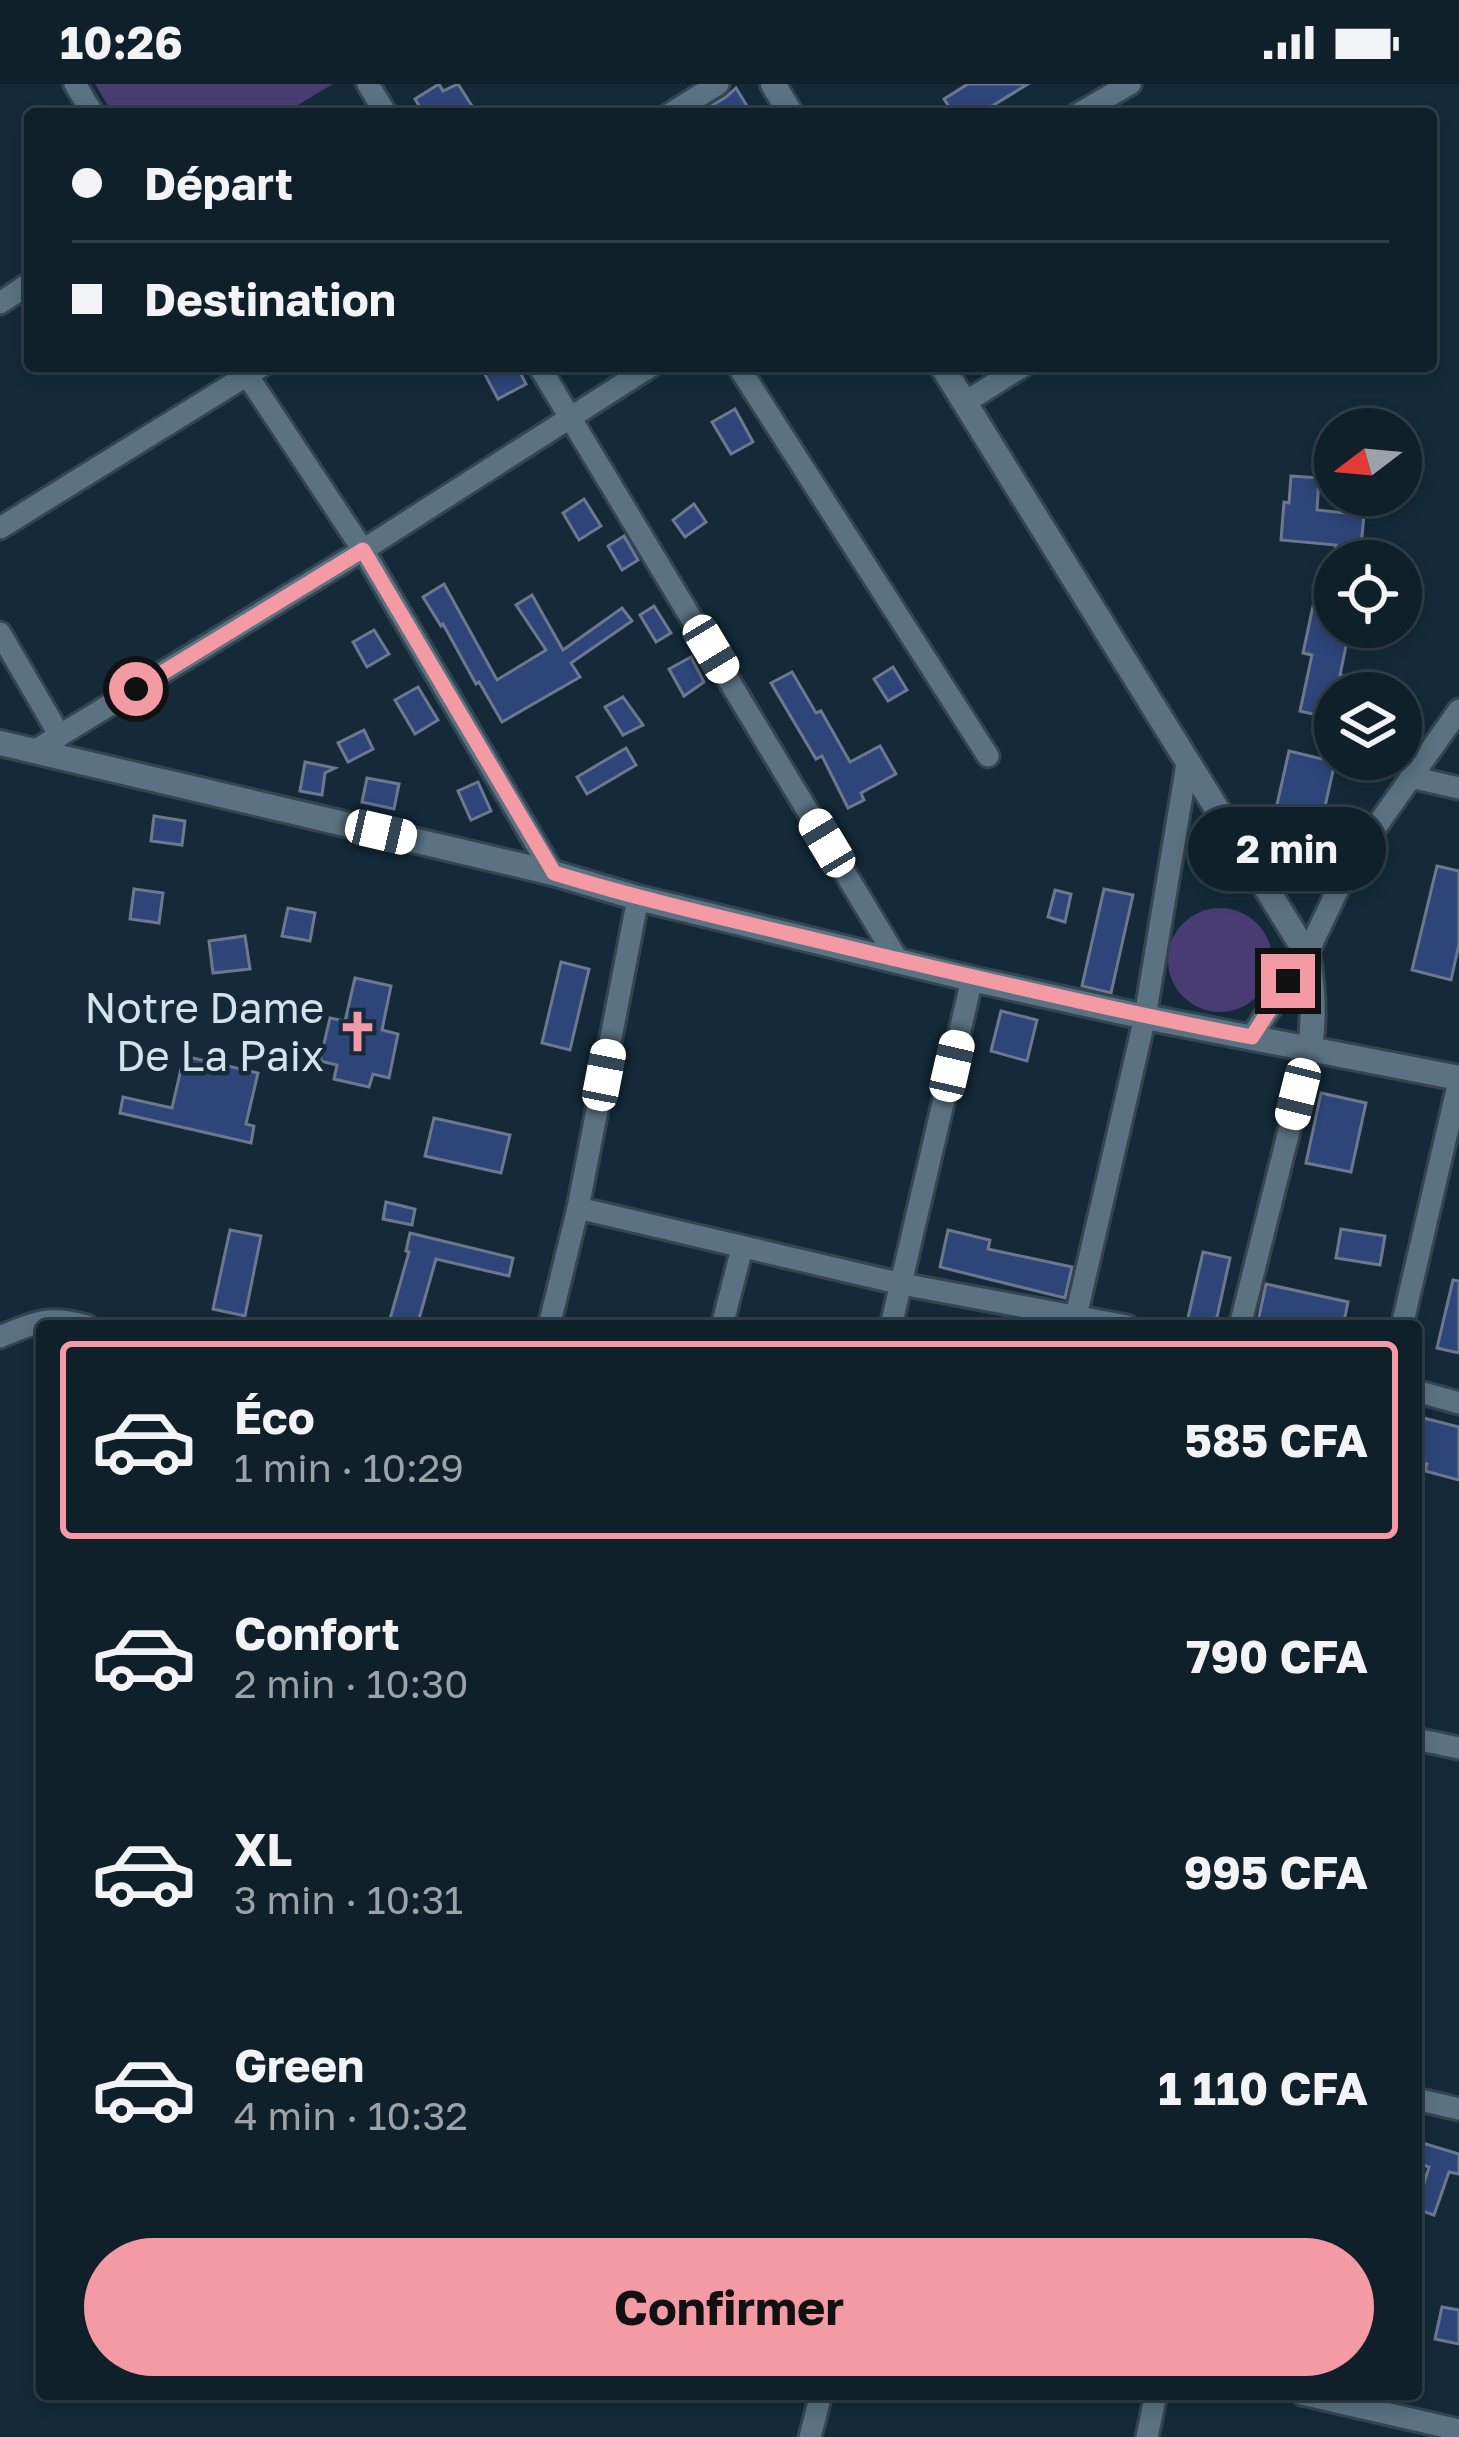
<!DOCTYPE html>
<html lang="fr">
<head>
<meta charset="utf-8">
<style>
	:root { --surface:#0f202a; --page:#1d2d36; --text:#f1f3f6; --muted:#9ba3a8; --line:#2f3e47; --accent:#f49aa4 }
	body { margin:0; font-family:"Golos Text",sans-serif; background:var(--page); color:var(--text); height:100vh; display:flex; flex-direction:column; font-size:45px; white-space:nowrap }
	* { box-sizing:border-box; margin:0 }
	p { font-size:39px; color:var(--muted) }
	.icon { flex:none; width:66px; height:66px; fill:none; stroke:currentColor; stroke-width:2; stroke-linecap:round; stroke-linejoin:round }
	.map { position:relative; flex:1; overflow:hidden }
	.details { position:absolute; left:36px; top:1236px; width:1386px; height:1080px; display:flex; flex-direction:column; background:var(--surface); border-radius:12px; box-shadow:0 6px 18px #0003,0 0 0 3px var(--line) }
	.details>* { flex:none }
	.top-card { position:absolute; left:24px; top:24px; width:1413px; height:264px; border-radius:12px; box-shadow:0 6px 18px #0003,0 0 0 3px var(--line); display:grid; align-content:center; height:264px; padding:0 48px; background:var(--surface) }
	.needle { width:78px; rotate:254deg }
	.controls { position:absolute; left:1314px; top:324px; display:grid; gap:24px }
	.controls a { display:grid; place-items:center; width:108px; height:108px; border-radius:50%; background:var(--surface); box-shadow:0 6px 18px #0003,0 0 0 3px var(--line); font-size:60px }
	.end { position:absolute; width:54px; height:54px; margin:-27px; border:15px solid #f49aa4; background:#111; box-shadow:0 0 0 6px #111 }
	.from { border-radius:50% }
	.bubble { position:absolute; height:84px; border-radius:42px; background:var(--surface); box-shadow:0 6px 18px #0003,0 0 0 3px var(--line); font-size:39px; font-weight:700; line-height:84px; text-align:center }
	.car { position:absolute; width:36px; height:72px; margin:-36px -18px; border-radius:15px; box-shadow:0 0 9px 3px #0007; background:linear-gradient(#fff 24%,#345 0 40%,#fff 0 76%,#345 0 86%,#fff 0) }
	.top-card b { display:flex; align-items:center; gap:42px; height:114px; font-size:45px }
	.top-card b+b { border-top:3px solid var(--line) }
	.top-card i { width:30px; height:30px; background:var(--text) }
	ul { padding:21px 0 0; list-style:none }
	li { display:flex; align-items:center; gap:36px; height:198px; margin:0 24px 18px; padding:0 24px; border:6px solid transparent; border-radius:12px }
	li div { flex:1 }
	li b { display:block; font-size:45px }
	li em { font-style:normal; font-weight:700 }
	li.on { border-color:var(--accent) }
	li>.icon { width:108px; height:108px; stroke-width:1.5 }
	.primary-button { display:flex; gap:24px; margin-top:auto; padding:24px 48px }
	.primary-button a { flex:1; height:138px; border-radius:72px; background:var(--accent); color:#111; font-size:48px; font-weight:700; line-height:138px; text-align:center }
	.status { display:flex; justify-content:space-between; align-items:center; height:84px; padding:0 60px; background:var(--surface); direction:ltr }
	.status svg { height:33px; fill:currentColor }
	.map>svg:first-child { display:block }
	.green { fill:#483c73 }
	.building { fill:#2d4579; stroke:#6d788f; stroke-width:3 }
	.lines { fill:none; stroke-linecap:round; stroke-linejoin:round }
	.minor-casing { stroke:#334550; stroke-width:27 }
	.tertiary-casing { stroke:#334550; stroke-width:30 }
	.minor { stroke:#5a7282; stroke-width:21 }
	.tertiary { stroke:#5a7282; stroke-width:24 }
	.route { stroke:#f49aa4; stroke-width:15 }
	.labels { text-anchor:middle; stroke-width:9; stroke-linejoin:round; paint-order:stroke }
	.poi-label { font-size:42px; fill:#d4e2eb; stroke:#142a38; text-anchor:end }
</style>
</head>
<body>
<div class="status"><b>10:26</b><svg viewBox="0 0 49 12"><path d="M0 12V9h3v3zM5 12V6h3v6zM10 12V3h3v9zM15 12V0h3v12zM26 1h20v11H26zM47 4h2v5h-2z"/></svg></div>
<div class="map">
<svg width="1459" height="2353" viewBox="0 0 1459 2353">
	<rect width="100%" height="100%" fill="#142a38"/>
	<g class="green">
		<polygon points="95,0 333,0 283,30 113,30"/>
		<circle cx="1220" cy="876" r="52"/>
	</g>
	<g class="building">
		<polygon points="439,0 443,7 458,0 472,22 459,30 424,30 415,15"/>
		<polygon points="968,0 1028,0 979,30 954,30 944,15"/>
		<polygon points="736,4 752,30 698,30 726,13"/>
		<polygon points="493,282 517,282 526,300 498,315 483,287"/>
		<polygon points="735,325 753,358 731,370 712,338"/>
		<polygon points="1291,392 1319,394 1317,426 1364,431 1361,462 1397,468 1396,477 1333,477 1336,461 1281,456 1284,418 1289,419"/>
		<polygon points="584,415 601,442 579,456 563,429"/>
		<polygon points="694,420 706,438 685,453 673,436"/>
		<polygon points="624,452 638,476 622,486 608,462"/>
		<polygon points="1319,494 1335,497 1335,543 1350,543 1340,591 1391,603 1390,609 1335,609 1335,635 1300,627 1312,571 1303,569"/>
		<polygon points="444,500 497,596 546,566 516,521 532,511 563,566 622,524 632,537 571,579 580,593 502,638 479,598 476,600 443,540 441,542 423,513"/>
		<polygon points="654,522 671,549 656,558 640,531"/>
		<polygon points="374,546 389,570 367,583 353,558"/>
		<polygon points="691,573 704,598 684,612 669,585"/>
		<polygon points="893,583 907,606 888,617 874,595"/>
		<polygon points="792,588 816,629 821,627 850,678 880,662 896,690 861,709 864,716 848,724 822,672 816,675 771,599"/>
		<polygon points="418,603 438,636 415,650 395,616"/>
		<polygon points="623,613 643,641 623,651 605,623"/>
		<polygon points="364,646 373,665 348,678 338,659"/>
		<polygon points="626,664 636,681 587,710 577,693"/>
		<polygon points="1289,667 1335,678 1320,745 1274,734"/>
		<polygon points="305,678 335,684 325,689 322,711 300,707"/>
		<polygon points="367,694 399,700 394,725 362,718"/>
		<polygon points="478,698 491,727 471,736 458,707"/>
		<polygon points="154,732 185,737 182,761 151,757"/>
		<polygon points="1437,782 1459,787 1459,860 1451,896 1412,886"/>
		<polygon points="134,805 163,809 159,839 130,835"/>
		<polygon points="1104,805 1133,811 1111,909 1082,902"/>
		<polygon points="1055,806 1071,810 1065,838 1048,833"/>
		<polygon points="288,824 315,829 310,857 282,852"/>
		<polygon points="245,852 250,885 213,889 209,857"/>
		<polygon points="561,878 589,885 570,966 542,959"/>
		<polygon points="355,894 391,902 382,946 398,950 389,994 373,990 369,1003 334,995 337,981 320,977 330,934 345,937"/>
		<polygon points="1001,927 1037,936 1027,977 991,967"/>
		<polygon points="184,972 258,989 246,1040 254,1042 251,1059 120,1029 123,1013 172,1024"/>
		<polygon points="1321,1009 1366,1019 1351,1088 1306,1079"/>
		<polygon points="434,1034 510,1051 501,1089 425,1072"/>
		<polygon points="386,1118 415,1125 412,1141 383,1135"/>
		<polygon points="1341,1145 1385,1152 1380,1181 1336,1174"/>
		<polygon points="230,1146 261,1152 245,1232 213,1225"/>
		<polygon points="948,1146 990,1156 988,1165 1072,1183 1065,1214 940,1183"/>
		<polygon points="410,1149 513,1174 509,1192 436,1175 417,1242 388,1242 409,1168 406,1167"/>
		<polygon points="1203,1168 1230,1174 1215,1242 1187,1238"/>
		<polygon points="1453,1196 1459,1197 1459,1269 1437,1264"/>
		<polygon points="1266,1200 1348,1218 1343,1242 1257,1242"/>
		<polygon points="1416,1332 1459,1343 1459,1396 1425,1387 1427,1380 1416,1377"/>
		<polygon points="1416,2057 1459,2070 1459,2090 1449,2088 1434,2131 1416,2125 1429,2083 1416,2079"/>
		<polygon points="1442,2223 1459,2226 1459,2260 1435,2255"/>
	</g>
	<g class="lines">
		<defs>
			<g id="minor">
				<polyline points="75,0 93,30"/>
				<polyline points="368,0 386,30"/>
				<polyline points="670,30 718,0"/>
				<polyline points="1078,30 1130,0"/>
				<polyline points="0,219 30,199"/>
				<polyline points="241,282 363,466 553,789"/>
				<polyline points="539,282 897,875"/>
				<polyline points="738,282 988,672"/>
				<polyline points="964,319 1023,282"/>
				<polyline points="0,444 262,282"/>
				<polyline points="0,549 60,652"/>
				<polyline points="36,666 363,466 651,282"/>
				<polyline points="1410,693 1459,704"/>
				<polyline points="1251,953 1307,870 1351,778 1459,626"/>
				<polyline points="578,1124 902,1200 1127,1242"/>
				<polyline points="1076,1232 1145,933 1187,680"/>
				<polyline points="549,1242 578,1124 638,814"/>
				<polyline points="722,1242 742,1164"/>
				<polyline points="891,1242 972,895"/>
				<polyline points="1240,1242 1310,963"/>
				<polyline points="1402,1242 1459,997"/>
				<path d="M0 1253C35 1238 49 1231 87 1242"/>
				<polyline points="1416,1307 1459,1319"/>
				<polyline points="1416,1655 1459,1664"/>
				<polyline points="1416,2015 1459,2025"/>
				<polyline points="1302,2310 1459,2346"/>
				<polyline points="810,2353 821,2310"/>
				<polyline points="1147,2353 1156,2310"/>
			</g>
			<g id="tertiary">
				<polyline points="773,0 791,30"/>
				<path d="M942 282 1307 870C1313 902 1315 931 1310 963"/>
				<polyline points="0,659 553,789 638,814 972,895 1145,933 1459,994"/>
			</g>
		</defs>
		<use href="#minor" class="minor-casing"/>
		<use href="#tertiary" class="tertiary-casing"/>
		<use href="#minor" class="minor"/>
		<use href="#tertiary" class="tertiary"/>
	</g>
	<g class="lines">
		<path class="route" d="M136 605 363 466 554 789C659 821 767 844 874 870 1000 899 1125 929 1252 953L1288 897"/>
	</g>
	<defs>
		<symbol id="church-bare" viewBox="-9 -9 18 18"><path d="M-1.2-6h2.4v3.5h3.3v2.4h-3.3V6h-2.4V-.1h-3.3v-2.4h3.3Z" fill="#f49aa4" stroke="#142a38" stroke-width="2.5" paint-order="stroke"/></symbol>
	</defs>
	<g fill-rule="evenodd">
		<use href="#church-bare" x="328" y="918" width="59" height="59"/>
	</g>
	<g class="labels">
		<g class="poi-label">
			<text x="324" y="939">Notre Dame<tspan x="324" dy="48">De La Paix</tspan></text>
		</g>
	</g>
</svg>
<div class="controls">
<a><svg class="needle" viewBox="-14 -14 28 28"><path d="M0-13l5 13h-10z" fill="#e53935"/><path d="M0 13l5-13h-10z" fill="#9ba3a8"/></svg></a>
<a><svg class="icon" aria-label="locate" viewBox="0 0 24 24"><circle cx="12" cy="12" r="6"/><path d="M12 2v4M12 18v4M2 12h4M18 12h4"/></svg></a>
<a><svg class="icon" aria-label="layers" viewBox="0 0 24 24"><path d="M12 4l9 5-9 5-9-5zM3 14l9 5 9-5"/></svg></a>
</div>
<i class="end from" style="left:136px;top:605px"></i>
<i class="end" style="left:1288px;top:897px"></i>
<div class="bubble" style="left:1188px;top:723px;width:198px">2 min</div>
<i class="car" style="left:711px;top:565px;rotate:149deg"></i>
<i class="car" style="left:381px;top:748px;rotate:103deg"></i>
<i class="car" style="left:827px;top:759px;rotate:329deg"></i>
<i class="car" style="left:952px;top:982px;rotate:13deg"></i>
<i class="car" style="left:604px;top:991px;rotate:11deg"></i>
<i class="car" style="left:1298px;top:1010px;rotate:194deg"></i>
<div class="top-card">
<b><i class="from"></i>Départ</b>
<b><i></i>Destination</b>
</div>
<section class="details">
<ul>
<li class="on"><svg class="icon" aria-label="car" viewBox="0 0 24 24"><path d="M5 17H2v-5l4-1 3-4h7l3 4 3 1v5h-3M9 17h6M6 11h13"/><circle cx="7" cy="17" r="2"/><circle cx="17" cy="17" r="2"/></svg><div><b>Éco</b><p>1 min · 10:29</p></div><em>585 CFA</em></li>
<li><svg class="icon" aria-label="car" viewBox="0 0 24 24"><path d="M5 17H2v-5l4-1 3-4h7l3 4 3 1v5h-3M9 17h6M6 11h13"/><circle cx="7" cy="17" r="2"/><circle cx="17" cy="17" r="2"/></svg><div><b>Confort</b><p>2 min · 10:30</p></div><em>790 CFA</em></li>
<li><svg class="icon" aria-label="car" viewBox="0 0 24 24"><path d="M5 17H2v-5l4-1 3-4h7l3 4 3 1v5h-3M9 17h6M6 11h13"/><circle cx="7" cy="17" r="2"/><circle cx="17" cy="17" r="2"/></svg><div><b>XL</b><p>3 min · 10:31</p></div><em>995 CFA</em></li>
<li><svg class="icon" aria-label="car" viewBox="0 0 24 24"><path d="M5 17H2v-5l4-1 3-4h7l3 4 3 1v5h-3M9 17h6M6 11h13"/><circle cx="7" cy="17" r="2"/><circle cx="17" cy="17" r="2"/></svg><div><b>Green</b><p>4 min · 10:32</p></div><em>1 110 CFA</em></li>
</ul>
<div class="primary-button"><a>Confirmer</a></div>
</section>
</div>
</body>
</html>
